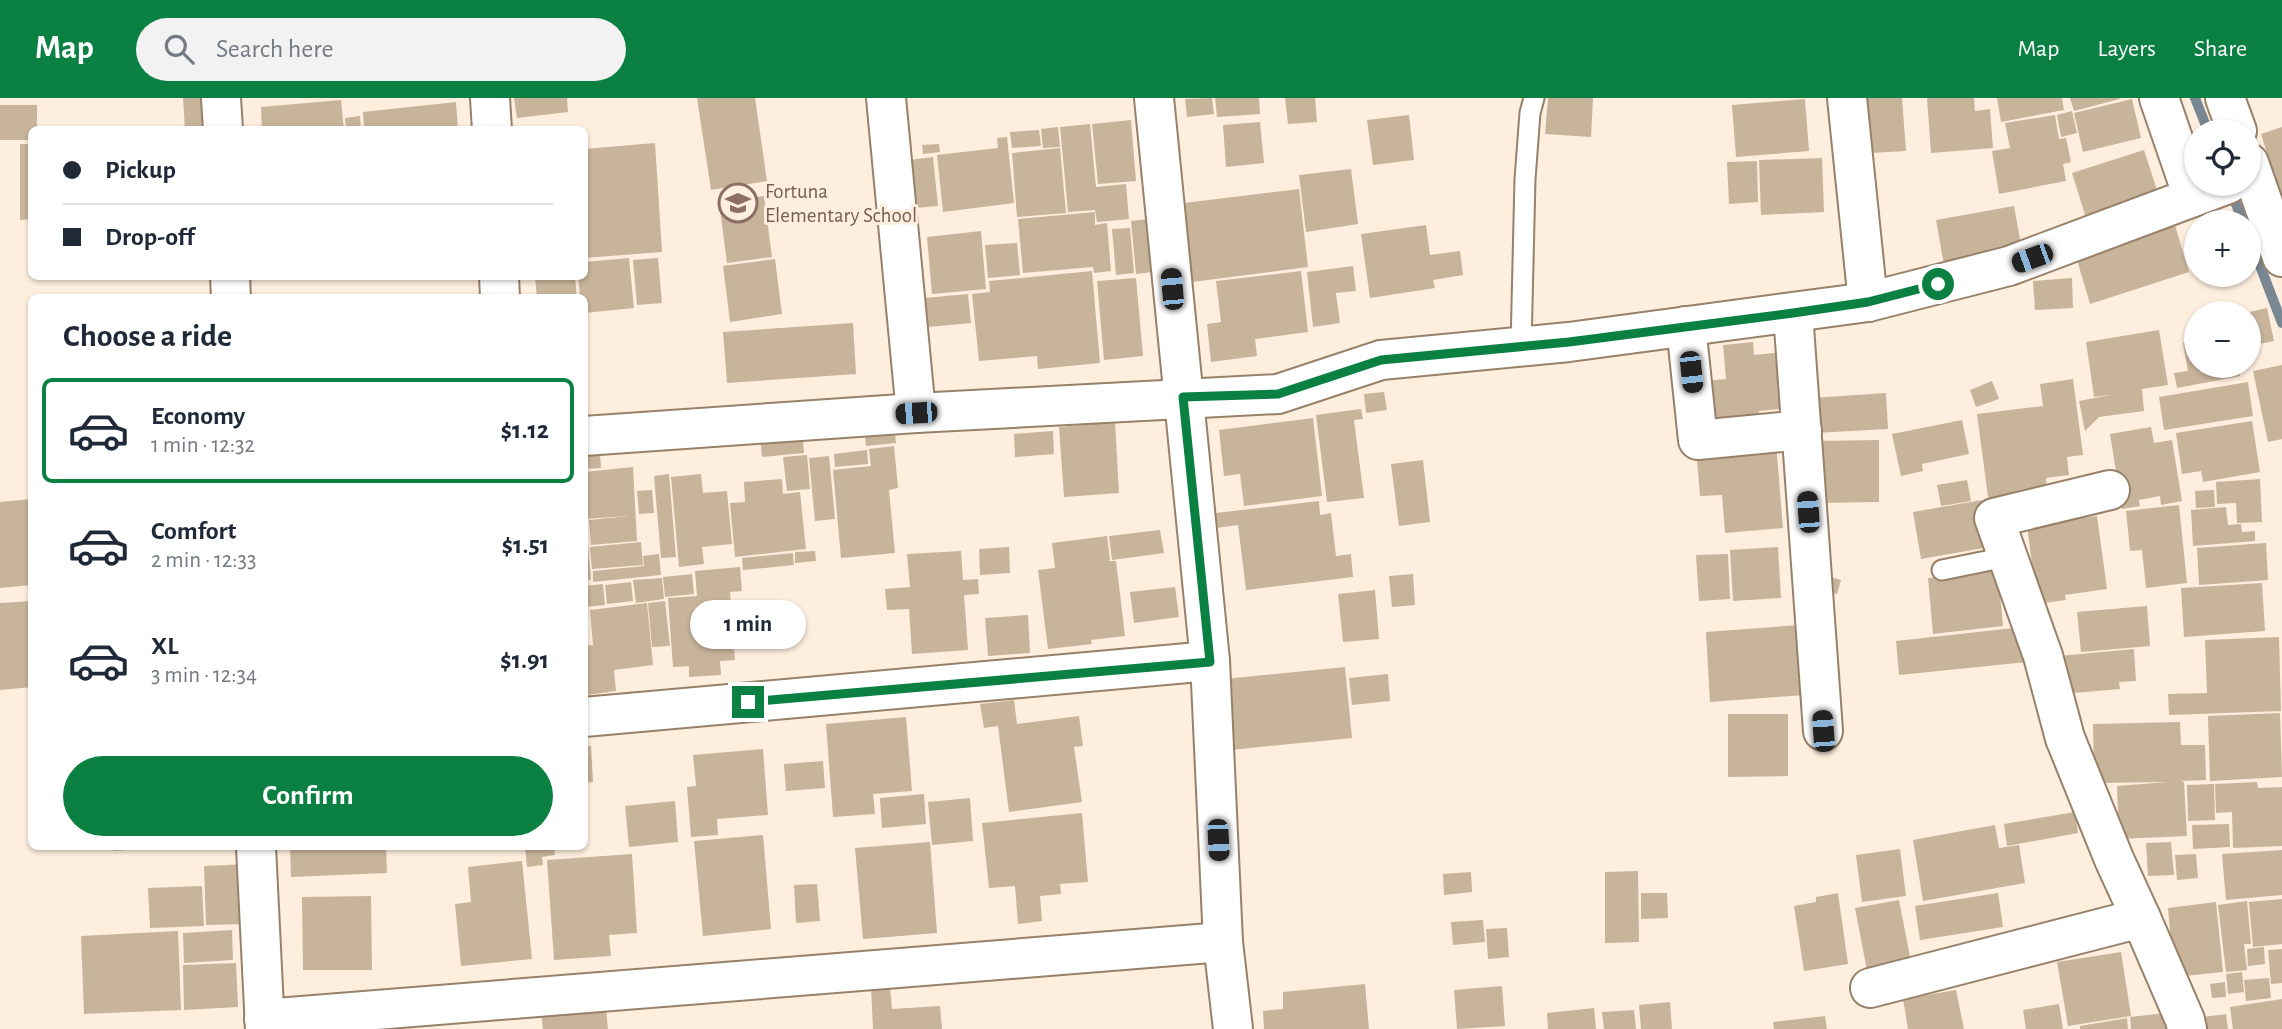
<!DOCTYPE html>
<html lang="en">
<head>
<meta charset="utf-8">
<style>
	:root { --surface:#fff; --page:#f2f2f3; --text:#1f2937; --muted:#747a83; --line:#e0e1e3; --accent:#0b8043 }
	body { margin:0; font-family:"Alegreya Sans",sans-serif; background:var(--page); color:var(--text); height:100vh; display:flex; flex-direction:column; font-size:26px; white-space:nowrap }
	* { box-sizing:border-box; margin:0 }
	p { font-size:23px; color:var(--muted) }
	.icon { flex:none; width:38px; height:38px; fill:none; stroke:currentColor; stroke-width:2; stroke-linecap:round; stroke-linejoin:round }
	.map { position:relative; flex:1; overflow:hidden }
	.side { position:absolute; left:28px; top:196px; width:560px; height:556px; display:flex; flex-direction:column; background:var(--surface); border-radius:10px; box-shadow:0 2px 5px #0004 }
	.side>* { flex:none }
	.banner { position:absolute; left:28px; top:28px; width:560px; height:154px; border-radius:10px; box-shadow:0 2px 5px #0004; display:grid; align-content:center; height:154px; padding:0 35px; background:var(--surface) }
	.controls { position:absolute; left:2184px; top:21px; display:grid; gap:14px }
	.controls a { display:grid; place-items:center; width:77px; height:77px; border-radius:50%; background:var(--surface); box-shadow:0 2px 5px #0004; font-size:35px }
	.end { position:absolute; width:32px; height:32px; margin:-16px; border:9px solid #0b8043; background:#fff; box-shadow:0 0 0 4px #fff }
	.from { border-radius:50% }
	.bubble { position:absolute; height:49px; border-radius:24px; background:var(--surface); box-shadow:0 2px 5px #0004; font-size:23px; font-weight:700; line-height:49px; text-align:center }
	.car { position:absolute; width:21px; height:42px; margin:-21px -10px; border-radius:9px; box-shadow:0 0 5px 2px #0007; background:linear-gradient(#222 24%,#8ab4d8 0 40%,#222 0 76%,#8ab4d8 0 86%,#222 0) }
	.banner b { display:flex; align-items:center; gap:24px; height:66px; font-size:26px }
	.banner b+b { border-top:2px solid var(--line) }
	.banner i { width:18px; height:18px; background:var(--text) }
	ul { padding:0; list-style:none }
	li { display:flex; align-items:center; gap:21px; height:105px; margin:0 14px 10px; padding:0 21px; border:4px solid transparent; border-radius:10px }
	li div { flex:1 }
	li b { display:block; font-size:26px }
	li em { font-style:normal; font-weight:700 }
	li.on { border-color:var(--accent) }
	li>.icon { width:63px; height:63px; stroke-width:1.5 }
	h2 { padding:0 35px; font-size:32px; line-height:84px }
	.action { display:flex; gap:14px; margin-top:auto; padding:14px 35px }
	.action a { flex:1; height:80px; border-radius:42px; background:var(--accent); color:#fff; font-size:28px; font-weight:700; line-height:80px; text-align:center }
	header { display:flex; align-items:center; gap:42px; box-sizing:border-box; height:98px; padding:0 35px; background:var(--accent); color:#fff }
	header strong { font-size:33px }
	nav { display:flex; gap:38px; margin-inline-start:auto; font-size:24px }
	.search { width:490px; height:63px; background:var(--page); display:flex; align-items:center; gap:18px; box-sizing:border-box; padding:0 24px; border-radius:38px; color:var(--muted); font-size:26px }
	.map>svg:first-child { display:block }
	.lines { fill:none; stroke-linecap:round; stroke-linejoin:round }
	.stream { stroke:#798793; stroke-width:10 }
	.building { fill:#c8b49b }
	.lane-casing { stroke:#978169; stroke-width:23 }
	.street-casing { stroke:#978169; stroke-width:42 }
	.lane { stroke:#fff; stroke-width:19 }
	.street { stroke:#fff; stroke-width:38 }
	.route { stroke:#0b8043; stroke-width:9 }
	.labels { text-anchor:middle; stroke-width:6; stroke-linejoin:round; paint-order:stroke }
	.education-label { font-size:21px; fill:#785e54; stroke:#fdeede; text-anchor:start }
</style>
</head>
<body>
<header>
<strong>Map</strong>
<div class="search"><svg class="icon" aria-label="search" viewBox="0 0 24 24"><circle cx="10" cy="10" r="6"/><path d="M15 15l6 6"/></svg>Search here</div>
<nav><a>Map</a><a>Layers</a><a>Share</a></nav>
</header>
<div class="map">
<svg width="2282" height="931" viewBox="0 0 2282 931">
	<rect width="100%" height="100%" fill="#fdeede"/>
	<g class="lines">
		<g class="stream">
			<polyline points="2195,0 2208,33"/>
			<polyline points="2230,91 2243,124"/>
			<polyline points="2249,139 2282,225"/>
		</g>
	</g>
	<g class="building">
		<polygon points="183,0 217,0 219,32 185,32"/>
		<polygon points="514,0 567,0 568,14 517,20"/>
		<polygon points="697,0 755,0 767,83 711,92"/>
		<polygon points="1212,0 1214,16 1187,19 1185,1"/>
		<polygon points="1215,0 1259,0 1260,16 1217,19"/>
		<polygon points="1285,0 1315,0 1317,24 1288,26"/>
		<polygon points="1548,0 1593,0 1591,39 1545,36"/>
		<polygon points="1851,0 1902,0 1906,53 1854,56"/>
		<polygon points="1927,0 1974,0 1975,13 1990,11 1993,50 1931,55"/>
		<polygon points="1997,0 2062,0 2064,12 2001,24"/>
		<polygon points="2070,0 2119,0 2120,1 2074,13"/>
		<polygon points="1805,1 1809,53 1736,59 1732,7"/>
		<polygon points="2132,1 2141,40 2083,54 2074,15"/>
		<polygon points="341,2 344,32 262,32 261,9"/>
		<polygon points="456,4 458,32 364,32 363,14"/>
		<polygon points="0,7 37,7 37,32 32,32 32,42 0,42"/>
		<polygon points="2072,13 2077,35 2061,39 2057,17"/>
		<polygon points="1409,17 1414,62 1373,67 1367,22"/>
		<polygon points="2055,17 2059,41 2066,40 2071,64 2063,66 2066,83 1999,96 1992,53 2010,50 2005,25"/>
		<polygon points="360,18 361,32 346,32 345,20"/>
		<polygon points="1131,22 1136,83 1098,86 1092,26"/>
		<polygon points="1260,24 1264,65 1226,69 1223,27"/>
		<polygon points="1090,26 1096,89 1126,86 1129,121 1097,124 1095,112 1068,114 1060,29"/>
		<polygon points="1058,29 1060,49 1043,50 1041,31"/>
		<polygon points="2282,29 2282,101 2281,101 2261,36"/>
		<polygon points="1039,32 1041,48 1012,50 1010,34"/>
		<polygon points="1007,39 1014,105 943,114 937,57 998,50 997,40"/>
		<polygon points="655,45 662,154 584,160 584,51"/>
		<polygon points="20,46 32,46 32,121 20,122"/>
		<polygon points="939,46 940,54 923,56 922,47"/>
		<polygon points="1060,50 1066,115 1017,119 1012,55"/>
		<polygon points="2144,52 2159,98 2086,120 2072,75"/>
		<polygon points="933,59 938,108 914,110 909,62"/>
		<polygon points="1822,60 1824,114 1761,117 1759,62"/>
		<polygon points="1757,63 1758,104 1729,106 1727,64"/>
		<polygon points="1351,71 1358,126 1306,134 1299,77"/>
		<polygon points="1299,91 1308,169 1192,184 1184,105"/>
		<polygon points="764,98 772,159 727,165 719,104"/>
		<polygon points="2014,108 2022,152 1944,167 1936,122"/>
		<polygon points="1095,114 1095,127 1107,125 1111,173 1094,175 1093,169 1023,175 1018,121"/>
		<polygon points="1148,121 1153,174 1136,176 1131,123"/>
		<polygon points="2174,124 2189,174 2090,206 2075,155"/>
		<polygon points="1426,127 1430,157 1460,153 1463,177 1433,182 1435,190 1370,200 1361,136"/>
		<polygon points="1130,130 1134,175 1116,177 1112,131"/>
		<polygon points="981,133 986,191 932,196 927,139"/>
		<polygon points="1017,145 1020,177 988,180 985,147"/>
		<polygon points="629,160 634,210 584,215 584,200 580,200 578,178 584,178 584,164"/>
		<polygon points="658,160 662,205 637,207 633,162"/>
		<polygon points="775,161 782,216 730,224 723,168"/>
		<polygon points="1353,168 1356,193 1336,195 1340,225 1313,229 1307,174"/>
		<polygon points="1092,173 1100,265 1038,271 1037,258 979,263 972,196 990,194 989,183"/>
		<polygon points="1301,173 1308,234 1255,241 1257,258 1211,264 1207,226 1221,224 1216,183"/>
		<polygon points="535,178 575,178 577,200 537,200"/>
		<polygon points="1136,180 1143,258 1104,262 1097,183"/>
		<polygon points="2072,180 2073,210 2035,212 2033,183"/>
		<polygon points="968,196 971,225 917,230 914,201"/>
		<polygon points="2267,210 2274,243 2249,248 2249,214"/>
		<polygon points="853,225 856,276 727,285 723,234"/>
		<polygon points="2159,232 2168,287 2142,291 2144,313 2099,319 2085,333 2079,303 2110,297 2094,299 2086,244"/>
		<polygon points="2196,242 2196,268 2238,268 2240,278 2177,290 2174,275 2188,273 2183,245"/>
		<polygon points="1753,244 1754,257 1775,255 1780,311 1759,313 1760,325 1702,338 1705,283 1726,281 1723,247"/>
		<polygon points="2282,267 2282,341 2268,344 2253,273"/>
		<polygon points="2073,281 2083,357 2067,359 2069,377 2046,380 2047,392 1990,414 1977,316 2043,308 2040,286"/>
		<polygon points="1992,283 1999,301 1976,309 1970,292"/>
		<polygon points="2248,284 2253,318 2164,332 2159,299"/>
		<polygon points="1384,294 1387,312 1366,315 1364,296"/>
		<polygon points="1886,295 1888,331 1815,335 1812,300"/>
		<polygon points="1361,311 1363,321 1354,322 1364,400 1327,404 1316,317"/>
		<polygon points="1313,320 1322,398 1244,408 1240,376 1224,378 1219,332"/>
		<polygon points="1962,322 1969,356 1922,366 1923,373 1901,378 1892,336"/>
		<polygon points="2252,323 2260,374 2203,384 2201,373 2182,376 2176,335"/>
		<polygon points="1115,324 1119,395 1064,399 1059,329"/>
		<polygon points="894,326 896,345 866,348 864,329"/>
		<polygon points="2151,329 2154,345 2172,342 2182,403 2161,407 2160,398 2139,402 2140,408 2122,411 2110,336"/>
		<polygon points="802,333 804,355 762,359 760,337"/>
		<polygon points="1053,333 1054,356 1015,359 1014,336"/>
		<polygon points="1879,342 1879,404 1815,405 1815,343"/>
		<polygon points="1776,345 1783,430 1725,435 1722,397 1700,398 1696,351"/>
		<polygon points="894,348 898,390 889,392 895,455 841,460 833,372 871,368 869,351"/>
		<polygon points="867,352 868,366 835,369 834,356"/>
		<polygon points="600,355 601,370 584,371 584,356"/>
		<polygon points="807,357 810,391 787,393 783,359"/>
		<polygon points="829,358 835,421 815,423 809,360"/>
		<polygon points="1423,362 1430,424 1399,428 1391,366"/>
		<polygon points="633,369 637,443 591,447 589,422 630,418 584,421 584,374"/>
		<polygon points="669,376 676,459 661,460 654,378"/>
		<polygon points="701,376 703,395 727,393 732,446 702,449 704,466 679,469 671,379"/>
		<polygon points="782,381 783,396 800,394 806,451 735,459 730,405 745,404 744,384"/>
		<polygon points="2260,381 2262,424 2237,425 2236,405 2217,406 2216,384"/>
		<polygon points="1967,382 1971,403 1941,408 1937,387"/>
		<polygon points="652,392 654,415 639,416 637,393"/>
		<polygon points="2214,392 2215,409 2196,410 2195,393"/>
		<polygon points="32,401 32,487 0,490 0,404"/>
		<polygon points="1982,402 1989,449 1921,461 1913,414"/>
		<polygon points="1319,403 1320,417 1331,415 1336,458 1351,456 1353,479 1246,492 1238,427 1217,430 1216,415"/>
		<polygon points="2179,407 2187,485 2146,490 2142,452 2130,453 2126,413"/>
		<polygon points="2226,409 2228,427 2241,426 2242,434 2255,433 2255,443 2193,448 2191,412"/>
		<polygon points="2097,418 2107,491 2065,497 2066,502 2037,506 2027,427"/>
		<polygon points="584,423 586,423 591,482 584,483"/>
		<polygon points="1160,432 1164,455 1112,462 1109,438"/>
		<polygon points="1107,438 1110,462 1108,463 1116,463 1125,538 1091,542 1092,546 1048,551 1038,472 1055,470 1052,445"/>
		<polygon points="641,444 643,467 592,471 590,449"/>
		<polygon points="2266,445 2268,482 2199,487 2197,450"/>
		<polygon points="1009,449 1010,475 980,477 979,451"/>
		<polygon points="1778,449 1781,500 1733,503 1730,452"/>
		<polygon points="815,453 816,463 795,465 795,454"/>
		<polygon points="961,453 963,482 978,481 979,496 964,497 968,552 912,556 909,511 887,512 885,491 910,489 907,456"/>
		<polygon points="793,455 794,467 743,472 742,460"/>
		<polygon points="659,456 661,477 593,484 593,473 644,468 643,458"/>
		<polygon points="1728,456 1730,501 1699,503 1696,457"/>
		<polygon points="740,469 742,493 730,494 735,562 720,563 721,577 689,579 689,568 673,569 668,500 697,498 695,473"/>
		<polygon points="1998,473 2003,528 1933,536 1928,480"/>
		<polygon points="692,476 694,496 665,499 663,479"/>
		<polygon points="1413,476 1415,507 1392,509 1389,478"/>
		<polygon points="1823,477 1841,482 1837,496 1819,492"/>
		<polygon points="662,480 664,501 636,505 633,482"/>
		<polygon points="631,484 633,503 607,506 605,487"/>
		<polygon points="2262,485 2265,533 2184,539 2181,490"/>
		<polygon points="603,486 605,507 584,509 584,488"/>
		<polygon points="1175,489 1179,519 1134,525 1130,494"/>
		<polygon points="1375,492 1379,541 1343,544 1338,496"/>
		<polygon points="32,503 32,589 0,592 0,505"/>
		<polygon points="665,503 670,548 652,549 648,505"/>
		<polygon points="647,505 653,567 614,572 616,593 588,597 584,548 593,547 590,512"/>
		<polygon points="2147,508 2150,548 2081,554 2077,514"/>
		<polygon points="1028,517 1030,555 988,558 985,520"/>
		<polygon points="1799,527 1804,597 1710,604 1706,534"/>
		<polygon points="2023,529 2027,564 1899,577 1896,543"/>
		<polygon points="2279,539 2281,613 2169,617 2168,596 2207,595 2205,542"/>
		<polygon points="2134,551 2136,583 2119,584 2120,591 2062,596 2059,558"/>
		<polygon points="1345,569 1352,640 1230,652 1224,581"/>
		<polygon points="1388,576 1390,603 1352,607 1349,580"/>
		<polygon points="1014,602 1017,626 1079,618 1083,648 1074,649 1082,704 1009,714 998,628 984,630 980,606"/>
		<polygon points="2280,615 2282,679 2210,683 2208,618"/>
		<polygon points="1728,616 1788,616 1788,678 1728,679"/>
		<polygon points="906,619 912,693 873,696 875,716 833,719 826,626"/>
		<polygon points="2180,624 2181,647 2205,647 2206,682 2181,683 2184,684 2187,738 2119,741 2117,688 2168,684 2094,685 2093,626"/>
		<polygon points="584,648 591,648 593,684 584,685"/>
		<polygon points="763,651 768,717 717,721 718,737 691,739 687,689 696,688 693,657"/>
		<polygon points="823,663 825,690 786,693 784,666"/>
		<polygon points="2257,684 2258,690 2282,689 2282,748 2233,750 2232,714 2216,715 2215,686"/>
		<polygon points="2214,686 2215,722 2188,723 2187,687"/>
		<polygon points="924,696 926,726 882,730 880,700"/>
		<polygon points="970,700 973,743 932,747 928,704"/>
		<polygon points="675,703 678,744 629,749 625,708"/>
		<polygon points="2075,714 2078,735 2007,748 2004,726"/>
		<polygon points="1082,715 1088,784 1060,786 1061,796 1040,798 1042,823 1018,826 1015,788 989,790 982,725"/>
		<polygon points="2229,726 2230,749 2193,751 2192,727"/>
		<polygon points="1995,727 1999,750 2019,747 2025,785 1923,803 1913,742"/>
		<polygon points="763,737 771,831 703,838 694,743"/>
		<polygon points="930,744 937,835 863,841 855,750"/>
		<polygon points="2171,744 2174,777 2148,778 2146,745"/>
		<polygon points="113,749 141,749 141,751 114,753"/>
		<polygon points="290,749 386,749 387,775 291,779"/>
		<polygon points="525,749 554,749 555,757 542,759 543,767 527,769"/>
		<polygon points="1900,751 1906,798 1862,804 1856,757"/>
		<polygon points="2282,752 2282,797 2226,802 2222,756"/>
		<polygon points="632,756 637,835 609,837 611,858 554,862 547,762"/>
		<polygon points="2196,756 2198,780 2177,782 2175,757"/>
		<polygon points="522,763 532,861 461,868 455,806 471,804 468,769"/>
		<polygon points="248,766 249,826 206,827 204,768"/>
		<polygon points="1638,773 1639,844 1605,845 1605,774"/>
		<polygon points="1471,774 1472,794 1444,797 1443,776"/>
		<polygon points="817,786 820,823 796,825 794,787"/>
		<polygon points="202,788 204,828 150,830 148,790"/>
		<polygon points="1641,795 1667,795 1668,820 1641,821"/>
		<polygon points="1838,795 1848,866 1804,873 1794,808 1816,804 1816,799"/>
		<polygon points="1998,795 2003,829 1920,842 1915,808"/>
		<polygon points="371,798 372,872 303,872 302,799"/>
		<polygon points="2282,801 2282,846 2253,849 2249,804"/>
		<polygon points="1899,802 1913,874 1869,883 1855,810"/>
		<polygon points="2247,803 2251,846 2244,846 2247,872 2226,874 2218,807"/>
		<polygon points="2216,804 2223,874 2174,879 2168,810"/>
		<polygon points="1483,822 1485,844 1453,847 1451,824"/>
		<polygon points="1507,830 1509,859 1488,861 1486,831"/>
		<polygon points="232,832 233,862 184,865 183,835"/>
		<polygon points="178,833 181,912 84,916 81,838"/>
		<polygon points="2264,849 2265,866 2248,868 2247,851"/>
		<polygon points="2282,851 2282,885 2271,886 2268,852"/>
		<polygon points="2121,854 2131,918 2068,928 2057,864"/>
		<polygon points="236,865 238,909 184,912 183,867"/>
		<polygon points="2242,874 2244,894 2228,896 2226,876"/>
		<polygon points="2269,880 2271,900 2246,903 2244,882"/>
		<polygon points="2225,884 2226,899 2212,900 2210,886"/>
		<polygon points="1365,886 1369,931 1264,931 1263,913 1283,911 1283,894"/>
		<polygon points="1502,888 1505,928 1457,931 1454,892"/>
		<polygon points="890,889 892,911 940,908 942,931 873,931 871,890"/>
		<polygon points="1956,892 1964,931 1908,931 1903,901"/>
		<polygon points="2282,901 2282,931 2233,931 2230,909"/>
		<polygon points="1670,904 1672,931 1641,931 1639,907"/>
		<polygon points="2059,906 2063,931 2026,931 2023,912"/>
		<polygon points="606,910 608,931 543,931 541,915"/>
		<polygon points="1594,910 1596,931 1548,931 1547,915"/>
		<polygon points="1634,912 1636,931 1604,931 1602,914"/>
		<polygon points="2166,915 2168,931 2131,931 2130,919"/>
		<polygon points="2226,916 2228,931 2196,931 2195,920"/>
		<polygon points="1825,918 1827,931 1774,931 1773,924"/>
		<polygon points="2127,920 2128,931 2080,931 2080,928"/>
	</g>
	<g class="lines">
		<defs>
			<g id="lane">
				<polyline points="1521,249 1525,81 1530,15 1534,0"/>
				<polyline points="1942,472 2006,459"/>
			</g>
			<g id="street">
				<polyline points="221,0 223,32"/>
				<polyline points="490,0 492,32"/>
				<polyline points="886,0 916,315"/>
				<polyline points="1154,0 1210,563 1223,844 1233,931"/>
				<polyline points="1847,0 1868,204"/>
				<polyline points="2159,0 2193,99"/>
				<polyline points="2225,0 2237,33"/>
				<polyline points="2249,65 2282,159"/>
				<polyline points="230,178 231,200"/>
				<polyline points="499,178 500,200"/>
				<polyline points="1793,215 1823,633"/>
				<polyline points="1686,228 1698,342 1802,332"/>
				<polyline points="584,338 916,315 1278,296 1381,262 1569,244 1868,204 2009,168 2228,86"/>
				<polyline points="2110,392 1994,420 2043,558 2065,640 2114,761 2141,820 2185,922 2187,931"/>
				<polyline points="584,619 1210,563"/>
				<polyline points="256,749 265,931"/>
				<polyline points="1870,890 2141,820"/>
				<polyline points="264,921 1223,844"/>
			</g>
		</defs>
		<use href="#lane" class="lane-casing"/>
		<use href="#street" class="street-casing"/>
		<use href="#lane" class="lane"/>
		<use href="#street" class="street"/>
	</g>
	<g class="lines">
		<polyline class="route" points="748,604 1210,564 1183,299 1278,296 1381,262 1569,244 1793,215 1868,204 1938,186"/>
	</g>
	<defs>
		<symbol id="school-ring" viewBox="-11 -11 22 22"><circle r="9.5" fill="#fdeede" stroke="#8d6e63" stroke-width="1.5"/><path d="M0-5L7-2L0 1L-7-2ZM-4 1L0 2.5L4 1V4Q0 6-4 4Z" fill="#8d6e63"/></symbol>
	</defs>
	<g fill-rule="evenodd">
		<use href="#school-ring" x="716" y="83" width="44" height="44"/>
	</g>
	<g class="labels">
		<g class="education-label">
			<text x="765" y="100">Fortuna<tspan x="765" dy="24">Elementary School</tspan></text>
		</g>
	</g>
</svg>
<div class="controls">
<a><svg class="icon" aria-label="locate" viewBox="0 0 24 24"><circle cx="12" cy="12" r="6"/><path d="M12 2v4M12 18v4M2 12h4M18 12h4"/></svg></a>
<a>+</a>
<a>−</a>
</div>
<i class="end from" style="left:1938px;top:186px"></i>
<i class="end" style="left:748px;top:604px"></i>
<div class="bubble" style="left:690px;top:502px;width:116px">1 min</div>
<i class="car" style="left:2032px;top:160px;rotate:250deg"></i>
<i class="car" style="left:1172px;top:191px;rotate:355deg"></i>
<i class="car" style="left:1691px;top:274px;rotate:174deg"></i>
<i class="car" style="left:916px;top:315px;rotate:266deg"></i>
<i class="car" style="left:1808px;top:414px;rotate:356deg"></i>
<i class="car" style="left:1823px;top:633px;rotate:356deg"></i>
<i class="car" style="left:1218px;top:742px;rotate:177deg"></i>
<div class="banner">
<b><i class="from"></i>Pickup</b>
<b><i></i>Drop-off</b>
</div>
<section class="side">
<h2>Choose a ride</h2>
<ul>
<li class="on"><svg class="icon" aria-label="car" viewBox="0 0 24 24"><path d="M5 17H2v-5l4-1 3-4h7l3 4 3 1v5h-3M9 17h6M6 11h13"/><circle cx="7" cy="17" r="2"/><circle cx="17" cy="17" r="2"/></svg><div><b>Economy</b><p>1 min · 12:32</p></div><em>$1.12</em></li>
<li><svg class="icon" aria-label="car" viewBox="0 0 24 24"><path d="M5 17H2v-5l4-1 3-4h7l3 4 3 1v5h-3M9 17h6M6 11h13"/><circle cx="7" cy="17" r="2"/><circle cx="17" cy="17" r="2"/></svg><div><b>Comfort</b><p>2 min · 12:33</p></div><em>$1.51</em></li>
<li><svg class="icon" aria-label="car" viewBox="0 0 24 24"><path d="M5 17H2v-5l4-1 3-4h7l3 4 3 1v5h-3M9 17h6M6 11h13"/><circle cx="7" cy="17" r="2"/><circle cx="17" cy="17" r="2"/></svg><div><b>XL</b><p>3 min · 12:34</p></div><em>$1.91</em></li>
</ul>
<div class="action"><a>Confirm</a></div>
</section>
</div>
</body>
</html>
